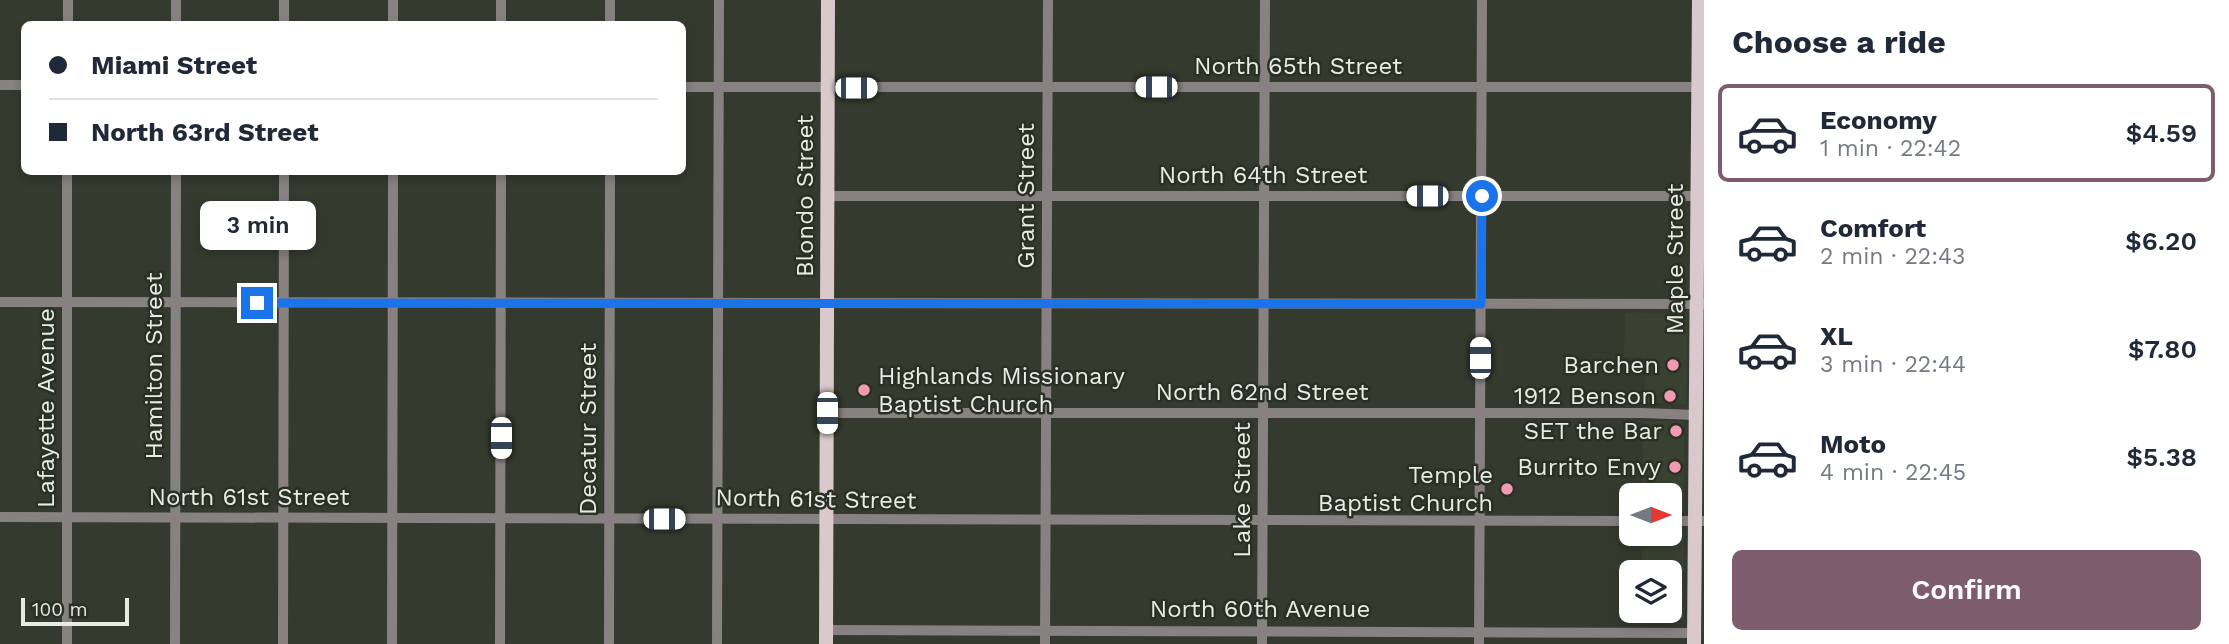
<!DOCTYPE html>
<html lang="en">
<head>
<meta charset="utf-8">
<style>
	:root { --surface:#fff; --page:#f2f2f3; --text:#1f2937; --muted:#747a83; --line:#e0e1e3; --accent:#7d5c6e }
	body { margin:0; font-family:"Work Sans",sans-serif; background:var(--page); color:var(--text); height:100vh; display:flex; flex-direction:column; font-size:26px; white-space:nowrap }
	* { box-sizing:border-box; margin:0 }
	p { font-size:23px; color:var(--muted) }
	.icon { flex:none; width:38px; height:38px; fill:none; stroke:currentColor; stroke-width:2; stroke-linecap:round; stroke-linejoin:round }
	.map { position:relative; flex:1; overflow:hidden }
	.side { display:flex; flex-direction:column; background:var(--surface); width:525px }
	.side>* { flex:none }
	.hud { position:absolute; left:21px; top:21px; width:665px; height:154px; border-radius:10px; box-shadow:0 4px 10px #0003; display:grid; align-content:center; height:154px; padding:0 28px; background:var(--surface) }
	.needle { width:46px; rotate:90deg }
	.tools { position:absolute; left:1619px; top:483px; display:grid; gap:14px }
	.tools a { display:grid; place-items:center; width:63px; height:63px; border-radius:10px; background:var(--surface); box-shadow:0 4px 10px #0003; font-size:35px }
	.scale { position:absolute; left:21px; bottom:18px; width:108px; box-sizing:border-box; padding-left:7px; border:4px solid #e6ebe3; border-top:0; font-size:19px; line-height:24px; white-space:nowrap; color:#e6ebe3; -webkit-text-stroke:5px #2a3024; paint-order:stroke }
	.end { position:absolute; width:32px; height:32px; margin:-16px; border:9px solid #1a73e8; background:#fff; box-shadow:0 0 0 4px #fff }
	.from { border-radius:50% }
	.bubble { position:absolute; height:49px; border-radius:10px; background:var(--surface); box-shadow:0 4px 10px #0003; font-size:23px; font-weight:600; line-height:49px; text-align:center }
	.car { position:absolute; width:21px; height:42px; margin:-21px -10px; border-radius:9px; box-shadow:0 0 5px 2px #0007; background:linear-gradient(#fff 24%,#345 0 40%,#fff 0 76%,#345 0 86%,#fff 0) }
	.hud b { display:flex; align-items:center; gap:24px; height:66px; font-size:26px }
	.hud b+b { border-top:2px solid var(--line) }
	.hud i { width:18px; height:18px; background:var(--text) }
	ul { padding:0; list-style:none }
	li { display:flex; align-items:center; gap:21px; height:98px; margin:0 14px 10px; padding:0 14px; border:4px solid transparent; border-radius:10px }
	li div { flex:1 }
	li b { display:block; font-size:26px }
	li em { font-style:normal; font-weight:600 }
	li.current { border-color:var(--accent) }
	li>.icon { width:63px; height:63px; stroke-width:1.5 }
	h2 { padding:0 28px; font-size:32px; line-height:84px }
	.button { display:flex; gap:14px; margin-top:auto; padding:14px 28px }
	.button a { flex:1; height:80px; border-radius:10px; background:var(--accent); color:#fff; font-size:28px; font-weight:600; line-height:80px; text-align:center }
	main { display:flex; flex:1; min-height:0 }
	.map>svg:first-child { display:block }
	.built { fill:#394230 }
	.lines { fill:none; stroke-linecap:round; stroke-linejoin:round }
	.minor { stroke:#888182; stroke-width:10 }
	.major { stroke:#d9c9cc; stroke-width:14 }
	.route { stroke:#1a73e8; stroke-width:9 }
	.poi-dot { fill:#f19ab2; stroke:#2a3024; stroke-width:2.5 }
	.labels { text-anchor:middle; stroke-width:5; stroke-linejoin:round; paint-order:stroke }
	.street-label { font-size:24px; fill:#e6ebe3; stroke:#2a3024 }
	.poi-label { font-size:24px; fill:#e6ebe3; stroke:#2a3024; text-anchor:end }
</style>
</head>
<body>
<main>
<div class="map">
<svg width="1704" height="644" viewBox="0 0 1704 644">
	<rect width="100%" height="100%" fill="#343a2e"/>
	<g class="built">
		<polygon points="1625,313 1687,314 1686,404 1645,403 1645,358 1624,357"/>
		<polygon points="1643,421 1684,421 1684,512 1670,512 1670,495 1643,495"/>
		<polygon points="1670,529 1684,529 1684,620 1642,620 1642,611 1670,611 1670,572 1642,572 1642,534 1670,534"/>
	</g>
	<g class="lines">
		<g class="minor">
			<polyline points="68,24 68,0"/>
			<polyline points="176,24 176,0"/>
			<polyline points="284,24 284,0"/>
			<polyline points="393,24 393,0"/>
			<polyline points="501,24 501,0"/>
			<polyline points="610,24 610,0"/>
			<polyline points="0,85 24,85"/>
			<polyline points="682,87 1704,87"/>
			<polyline points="828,196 1698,196"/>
			<polyline points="0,302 1704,304"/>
			<polyline points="827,413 1642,413 1696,415"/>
			<polyline points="0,517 1631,521"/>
			<polyline points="1670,521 1704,521"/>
			<polyline points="826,630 1694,633"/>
			<polyline points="67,644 67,172"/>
			<polyline points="175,644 176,172"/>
			<polyline points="283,644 284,172"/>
			<polyline points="392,644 393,172"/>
			<polyline points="500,644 501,172"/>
			<polyline points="609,644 610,172"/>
			<polyline points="717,644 719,0"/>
			<polyline points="1045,644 1048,0"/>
			<polyline points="1262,644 1265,0"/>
			<polyline points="1479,644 1482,0"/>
		</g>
		<g class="major">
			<polyline points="826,644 828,0"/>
			<polyline points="1694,644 1699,0"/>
		</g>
	</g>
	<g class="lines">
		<polyline class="route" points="257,303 1481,304 1482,196"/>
	</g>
	<g class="poi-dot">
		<circle cx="1673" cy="365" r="7"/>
		<circle cx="864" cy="390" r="7"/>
		<circle cx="1670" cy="396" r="7"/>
		<circle cx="1676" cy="431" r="7"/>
		<circle cx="1675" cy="467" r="7"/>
		<circle cx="1507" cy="489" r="7"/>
	</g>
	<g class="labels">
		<g class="street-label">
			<text x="1298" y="74">North 65th Street</text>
			<text x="1263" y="183">North 64th Street</text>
			<text transform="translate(805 196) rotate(-90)" y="8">Blondo Street</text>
			<text transform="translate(1026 196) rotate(-90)" y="8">Grant Street</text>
			<text transform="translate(1675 259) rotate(-90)" y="8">Maple Street</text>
			<text transform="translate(154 366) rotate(-90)" y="8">Hamilton Street</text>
			<text x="1262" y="400">North 62nd Street</text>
			<text transform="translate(46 408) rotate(-90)" y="8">Lafayette Avenue</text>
			<text transform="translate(588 429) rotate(-90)" y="8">Decatur Street</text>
			<text transform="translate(1242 490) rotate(-90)" y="8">Lake Street</text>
			<text x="249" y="505">North 61st Street</text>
			<text transform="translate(816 499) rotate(1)" y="8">North 61st Street</text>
			<text x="1260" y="617">North 60th Avenue</text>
		</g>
		<g class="poi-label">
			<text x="1659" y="373">Barchen</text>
			<text x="878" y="384" text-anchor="start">Highlands Missionary<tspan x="878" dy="28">Baptist Church</tspan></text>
			<text x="1656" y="404">1912 Benson</text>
			<text x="1662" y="439">SET the Bar</text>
			<text x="1661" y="475">Burrito Envy</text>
			<text x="1493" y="483">Temple<tspan x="1493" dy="28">Baptist Church</tspan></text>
		</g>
	</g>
</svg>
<div class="tools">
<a><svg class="needle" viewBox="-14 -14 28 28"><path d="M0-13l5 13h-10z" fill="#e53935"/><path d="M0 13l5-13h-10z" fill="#747a83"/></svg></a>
<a><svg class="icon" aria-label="layers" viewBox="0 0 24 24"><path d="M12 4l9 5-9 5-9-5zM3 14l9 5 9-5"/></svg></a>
</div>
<div class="scale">100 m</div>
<i class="end from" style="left:1482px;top:196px"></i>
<i class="end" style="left:257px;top:303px"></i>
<div class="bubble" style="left:200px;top:201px;width:116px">3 min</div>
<i class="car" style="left:1156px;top:87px;rotate:270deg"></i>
<i class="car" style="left:856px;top:88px;rotate:90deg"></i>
<i class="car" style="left:1427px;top:196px;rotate:270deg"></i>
<i class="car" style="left:1480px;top:358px;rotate:0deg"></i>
<i class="car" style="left:827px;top:413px;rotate:180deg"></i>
<i class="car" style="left:501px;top:438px;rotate:180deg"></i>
<i class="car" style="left:664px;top:519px;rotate:90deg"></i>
<div class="hud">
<b><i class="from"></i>Miami Street</b>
<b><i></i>North 63rd Street</b>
</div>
</div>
<section class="side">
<h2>Choose a ride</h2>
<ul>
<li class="current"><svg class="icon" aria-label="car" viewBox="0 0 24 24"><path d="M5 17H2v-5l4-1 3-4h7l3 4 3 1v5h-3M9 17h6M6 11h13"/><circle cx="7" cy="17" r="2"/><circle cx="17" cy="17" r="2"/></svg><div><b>Economy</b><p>1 min · 22:42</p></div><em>$4.59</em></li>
<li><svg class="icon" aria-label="car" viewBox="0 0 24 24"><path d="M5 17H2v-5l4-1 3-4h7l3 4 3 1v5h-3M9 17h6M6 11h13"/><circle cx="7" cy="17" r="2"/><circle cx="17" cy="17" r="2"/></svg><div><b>Comfort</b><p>2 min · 22:43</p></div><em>$6.20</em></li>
<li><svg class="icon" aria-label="car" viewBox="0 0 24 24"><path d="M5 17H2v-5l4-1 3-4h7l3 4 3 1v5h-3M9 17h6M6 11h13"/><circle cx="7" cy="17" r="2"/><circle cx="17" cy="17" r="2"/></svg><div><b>XL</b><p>3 min · 22:44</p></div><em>$7.80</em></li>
<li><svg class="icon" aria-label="car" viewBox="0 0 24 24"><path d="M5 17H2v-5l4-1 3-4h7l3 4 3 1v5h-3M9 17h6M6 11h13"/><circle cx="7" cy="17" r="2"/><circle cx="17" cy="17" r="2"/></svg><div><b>Moto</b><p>4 min · 22:45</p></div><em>$5.38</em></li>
</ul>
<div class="button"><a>Confirm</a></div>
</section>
</main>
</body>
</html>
